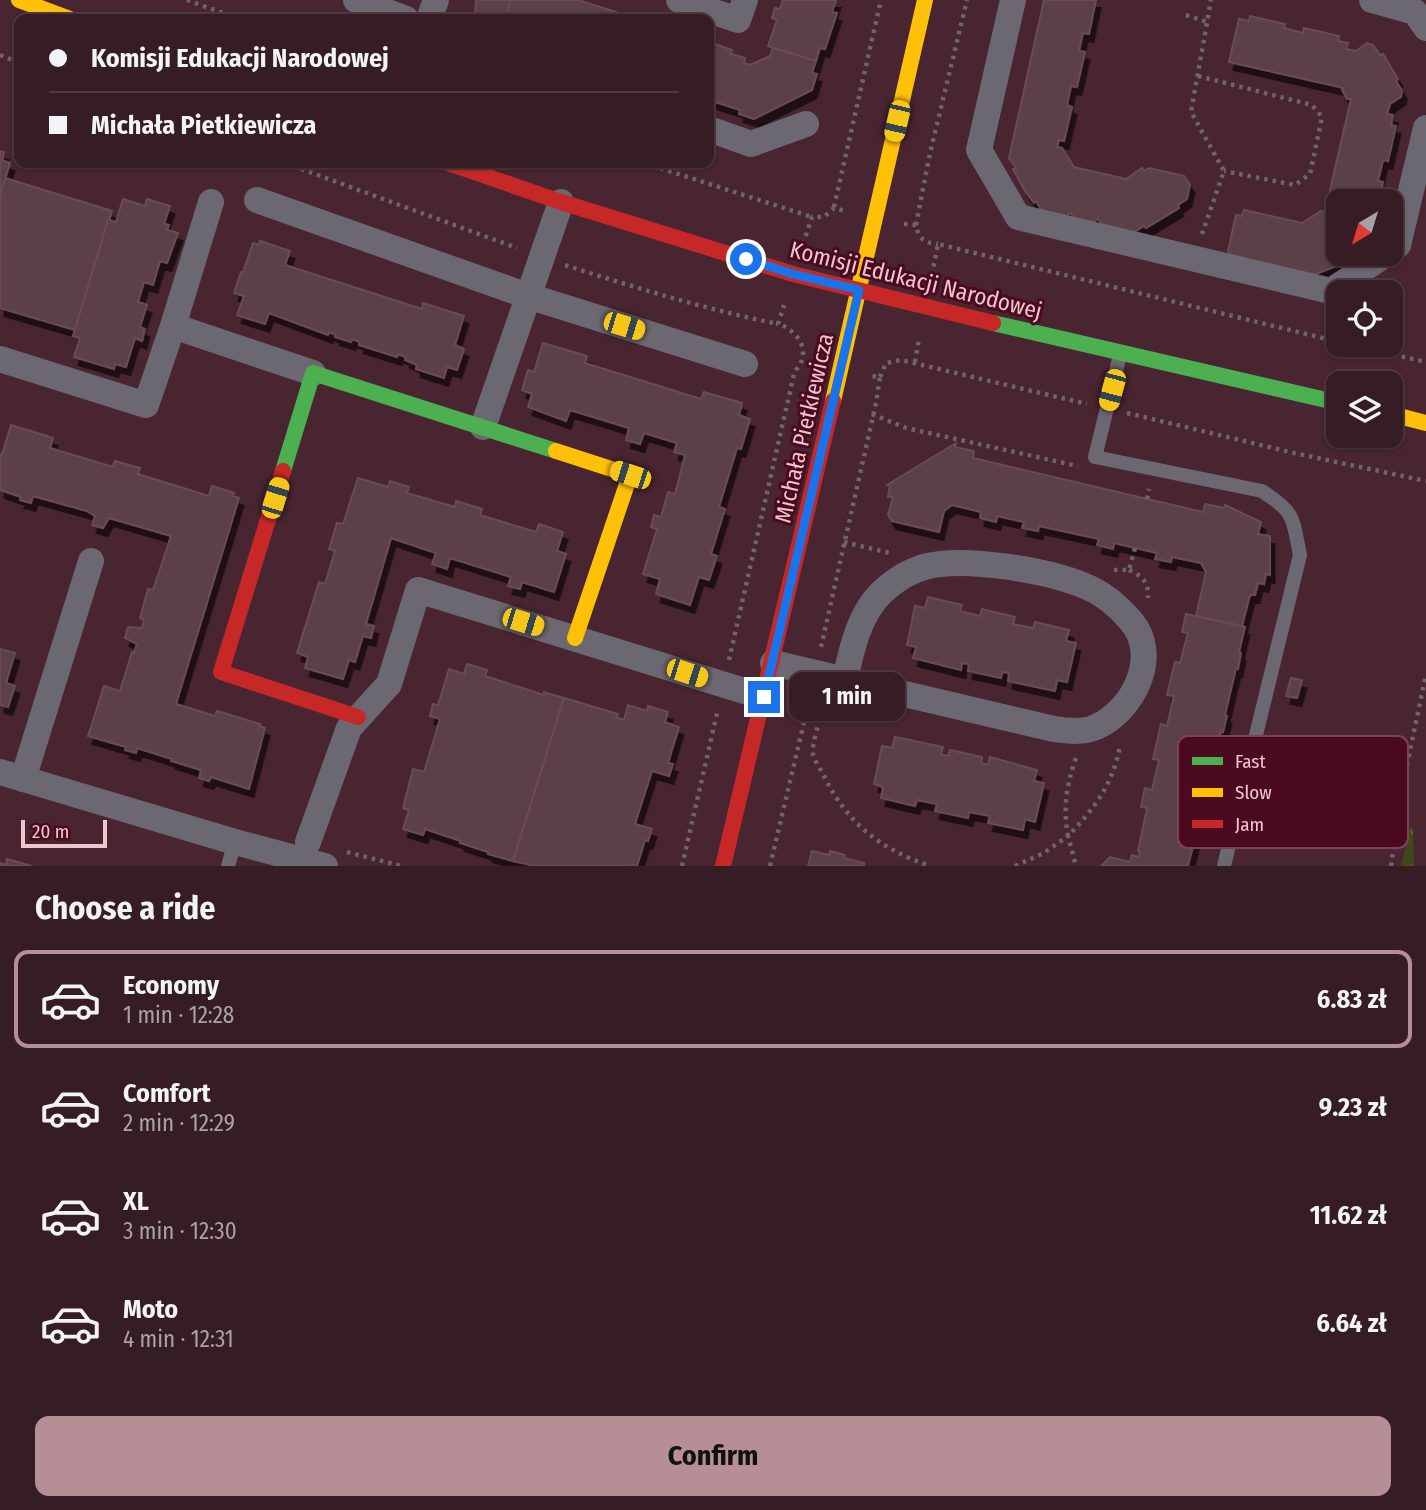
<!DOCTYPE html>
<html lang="en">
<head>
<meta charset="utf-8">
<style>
	:root { --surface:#361c24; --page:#3d252c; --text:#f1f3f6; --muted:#aaa1a6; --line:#503a41; --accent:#b58e96 }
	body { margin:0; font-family:"Fira Sans Condensed",sans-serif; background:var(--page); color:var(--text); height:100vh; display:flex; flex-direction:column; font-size:26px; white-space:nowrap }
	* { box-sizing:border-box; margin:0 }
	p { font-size:23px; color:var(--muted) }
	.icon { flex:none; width:38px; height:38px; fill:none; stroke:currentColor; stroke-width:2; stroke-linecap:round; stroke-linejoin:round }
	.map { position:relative; height:866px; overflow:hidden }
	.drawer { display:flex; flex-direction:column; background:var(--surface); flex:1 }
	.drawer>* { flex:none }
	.hud { position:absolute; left:14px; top:14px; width:700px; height:154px; border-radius:14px; box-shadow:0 2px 5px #0004,0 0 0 2px var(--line); display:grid; align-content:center; height:154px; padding:0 35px; background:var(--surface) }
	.needle { width:46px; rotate:218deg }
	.controls { position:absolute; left:1326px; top:189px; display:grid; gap:14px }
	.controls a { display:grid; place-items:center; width:77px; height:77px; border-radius:14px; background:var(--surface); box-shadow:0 2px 5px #0004,0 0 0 2px var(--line); font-size:35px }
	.scale { position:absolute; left:21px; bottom:18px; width:86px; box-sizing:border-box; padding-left:7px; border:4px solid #f0c6cd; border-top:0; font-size:19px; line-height:24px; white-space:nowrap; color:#f0c6cd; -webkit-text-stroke:5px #4b0a20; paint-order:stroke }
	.end { position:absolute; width:32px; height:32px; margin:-16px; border:9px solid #1a73e8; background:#fff; box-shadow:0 0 0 4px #fff }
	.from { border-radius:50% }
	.bubble { position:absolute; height:49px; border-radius:14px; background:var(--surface); box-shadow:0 2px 5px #0004,0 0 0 2px var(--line); font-size:23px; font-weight:700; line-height:49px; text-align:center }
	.car { position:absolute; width:21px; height:42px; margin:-21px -10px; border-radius:9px; box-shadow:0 0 5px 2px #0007; background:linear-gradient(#f5c518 24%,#345 0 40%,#f5c518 0 76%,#345 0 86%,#f5c518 0) }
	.hud b { display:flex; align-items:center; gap:24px; height:66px; font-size:26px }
	.hud b+b { border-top:2px solid var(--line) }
	.hud i { width:18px; height:18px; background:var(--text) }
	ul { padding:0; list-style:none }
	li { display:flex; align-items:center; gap:21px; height:98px; margin:0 14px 10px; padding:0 21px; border:4px solid transparent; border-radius:14px }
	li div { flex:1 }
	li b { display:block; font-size:26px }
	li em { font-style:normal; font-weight:700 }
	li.current { border-color:var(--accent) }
	li>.icon { width:63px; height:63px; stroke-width:1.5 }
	h2 { padding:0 35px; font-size:32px; line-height:84px }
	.primary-button { display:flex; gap:14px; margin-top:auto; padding:14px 35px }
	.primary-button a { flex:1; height:80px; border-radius:14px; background:var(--accent); color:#111; font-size:28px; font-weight:700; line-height:80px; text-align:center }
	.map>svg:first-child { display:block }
	.grass { fill:url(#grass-tufts) }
	.building { fill:#5c3f47; stroke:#6a4c54; stroke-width:2; filter:url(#shadow) }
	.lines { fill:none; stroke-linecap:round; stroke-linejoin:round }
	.path { stroke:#6f636c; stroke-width:4.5; stroke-dasharray:3.5 5; stroke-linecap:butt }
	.lane { stroke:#6c6871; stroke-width:14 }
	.street { stroke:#6c6871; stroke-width:26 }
	.fast { stroke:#4caf50; stroke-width:16 }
	.slow { stroke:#ffc107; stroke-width:16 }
	.jam { stroke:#c62828; stroke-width:16 }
	.route { stroke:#1a73e8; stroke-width:9 }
	.labels { text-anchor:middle; stroke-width:6; stroke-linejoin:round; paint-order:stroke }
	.street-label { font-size:23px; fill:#f0c6cd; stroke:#4b0a20 }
	.key { fill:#4b0a20; stroke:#7d4254; stroke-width:2 }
	.key-label { font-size:19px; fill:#f0c6cd }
</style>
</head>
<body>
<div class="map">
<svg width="1426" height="866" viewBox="0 0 1426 866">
	<defs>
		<pattern id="grass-tufts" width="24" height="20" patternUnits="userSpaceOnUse" patternTransform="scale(1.75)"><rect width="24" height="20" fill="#3e491a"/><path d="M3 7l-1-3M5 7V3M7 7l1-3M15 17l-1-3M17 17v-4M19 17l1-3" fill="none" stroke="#5a623a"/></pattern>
		<filter id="shadow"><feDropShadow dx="4.5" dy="8" stdDeviation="0" flood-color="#0009"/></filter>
	</defs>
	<rect width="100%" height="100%" fill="#482530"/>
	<polygon class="grass" points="1410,828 1413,828 1414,866 1401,866"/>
	<g class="building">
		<polygon points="476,0 511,0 505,19 471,19 475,18"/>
		<polygon points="511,0 578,0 638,19 505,19"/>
		<polygon points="783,0 836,0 832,12 837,13 825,49 820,48 816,61 768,46 777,20 772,18 775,8 780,9"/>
		<polygon points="1044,0 1096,0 1089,34 1083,33 1079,51 1085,52 1077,87 1071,86 1067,105 1072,107 1064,141 1059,140 1057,147 1062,148 1074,167 1126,179 1142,168 1144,171 1149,168 1184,176 1190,185 1187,199 1178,205 1179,208 1146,228 1144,226 1134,232 1102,224 1098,219 1093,222 1074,218 1071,213 1066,216 1042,211 1036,201 1034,203 1025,191 1013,169 1016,168 1009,158"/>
		<polygon points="1250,16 1285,24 1284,28 1303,33 1304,28 1339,36 1338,41 1348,43 1346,49 1356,51 1367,43 1373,45 1380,55 1383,54 1398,79 1396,81 1402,91 1401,97 1390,104 1387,114 1393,115 1391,125 1396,126 1388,161 1383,160 1378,181 1383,182 1379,201 1339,201 1339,254 1352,254 1336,266 1311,276 1232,258 1228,251 1236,215 1242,216 1244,210 1302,223 1321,211 1325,212 1351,99 1347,99 1342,90 1344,88 1229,62 1239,19 1249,21"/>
		<polygon points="709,42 732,50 731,54 745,58 744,63 750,65 770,56 773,48 816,61 812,73 817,74 812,90 754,119 739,114 740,110 709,100"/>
		<polygon points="0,151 4,152 2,160 10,163 0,196"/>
		<polygon points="5,178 112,211 75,330 0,308 0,196"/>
		<polygon points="123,199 145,206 147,199 170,206 164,224 169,225 167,230 178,233 167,263 160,261 153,285 144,282 138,302 147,305 140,327 145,329 142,341 135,338 126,367 115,364 114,369 74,357 80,338 73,336 108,220 116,222"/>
		<polygon points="260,241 290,251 285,265 422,309 423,303 464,316 455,345 464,349 457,370 447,367 444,378 416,369 417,365 405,360 406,357 398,354 397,357 359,345 360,342 352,339 351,342 335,337 336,335 329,332 328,335 269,313 265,324 237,315 244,296 234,293 241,272 243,272 253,243 259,245"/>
		<polygon points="543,343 587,356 585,363 701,399 704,392 742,403 739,415 750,419 741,449 737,448 719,507 725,509 711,554 717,556 709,580 699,577 690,605 656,594 660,579 643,574 657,529 651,527 654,515 661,517 668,492 675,494 685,455 674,452 677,443 644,433 640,444 626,440 629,428 570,410 566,421 528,407 532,394 522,390 528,370 534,372"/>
		<polygon points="11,425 53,438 50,448 113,467 115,461 140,468 138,474 209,496 212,486 234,493 233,496 239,498 176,704 215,716 217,711 260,724 259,726 265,728 249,789 211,777 209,781 199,778 201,770 171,761 172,759 137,748 136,753 125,750 126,747 88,736 104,686 120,691 132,652 134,653 137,644 125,638 128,627 142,628 144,620 140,618 148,589 153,590 171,536 109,518 103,528 92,525 95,516 87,511 33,496 31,503 20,500 21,497 0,490 0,454 2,455"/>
		<polygon points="956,443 955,447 974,451 973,458 1203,512 1205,504 1224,508 1225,505 1261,522 1258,534 1270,536 1270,575 1266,574 1264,584 1258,583 1255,595 1250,595 1242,626 1196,616 1206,572 1201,563 1172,557 1171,562 1155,559 1157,553 1114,543 1113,549 1097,545 1099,539 1039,526 1038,531 1022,528 1024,522 997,516 996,522 980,518 981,512 952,505 944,511 939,532 892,521 888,515 893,497 888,497 890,486 887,485"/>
		<polygon points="358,478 388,487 390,481 409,487 407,493 455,507 456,501 482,509 480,515 536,532 539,524 563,532 557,551 566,554 554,592 522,582 520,589 508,586 511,577 450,558 447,569 432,564 436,553 391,538 366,624 374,626 371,638 363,636 355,662 349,660 343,679 305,668 308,657 297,653 319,582 325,584 335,551 329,549 337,523 343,524"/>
		<polygon points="928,597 962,605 960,611 980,616 982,609 1015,617 1013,624 1033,628 1035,622 1069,630 1066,641 1076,643 1067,682 1057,680 1055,691 1008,681 1009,673 1002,672 1001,678 968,671 969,664 962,663 961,670 913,658 916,647 907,645 915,606 925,608"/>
		<polygon points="1186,614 1245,627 1239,652 1241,653 1238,669 1236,668 1225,715 1227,716 1223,732 1221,731 1210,779 1212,780 1208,796 1206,795 1188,866 1101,866 1110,857 1130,862 1132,855 1139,857 1140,852 1138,851 1147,808 1141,807 1145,788 1152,790 1159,760 1153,759 1161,724 1167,726 1174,696 1167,695 1175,662 1180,663 1188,633 1182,632"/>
		<polygon points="0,649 15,653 6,683 15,686 8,707 0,705"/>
		<polygon points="467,664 487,670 485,676 544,695 544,692 564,698 513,861 488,854 488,852 460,843 461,841 425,829 423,835 403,829 409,810 403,808 413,769 424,772 440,719 430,716 433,704 438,705 449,669 464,674"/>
		<polygon points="1291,678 1302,680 1297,698 1286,696"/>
		<polygon points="564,698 618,714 616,717 624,720 628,705 647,711 648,706 668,712 665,722 679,727 668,763 673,764 669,776 652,771 635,824 652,829 648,841 645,840 637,866 631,864 630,866 535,866 513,861"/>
		<polygon points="895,737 943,747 941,754 948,756 950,750 982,757 981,763 988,765 990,757 1037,770 1034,781 1044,783 1035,822 1025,819 1023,830 988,823 990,816 969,812 968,818 935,811 937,804 917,800 915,806 881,798 883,787 874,784 882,746 892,748"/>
		<polygon points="812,851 829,855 830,851 845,855 844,858 864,863 864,866 808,866"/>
		<polygon points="7,859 32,866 0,866 0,863 6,865"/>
	</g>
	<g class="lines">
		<g class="path">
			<polyline points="187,0 239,19"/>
			<polyline points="1186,15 1207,22"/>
			<polyline points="0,55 19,63"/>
			<polyline points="1198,76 1312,105 1322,117 1310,174 1295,185 1224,171"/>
			<polyline points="285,163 517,248"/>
			<polyline points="644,163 812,217"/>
			<polyline points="834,207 881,0"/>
			<path d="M904 224 916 225C919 239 924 243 938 244"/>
			<polyline points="916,225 930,153 967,0"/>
			<polyline points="1202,234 1224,171 1191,112 1211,0"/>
			<polyline points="803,244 812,217 824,217 834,208 845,211"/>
			<path d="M565 265C636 288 705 309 778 324"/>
			<polyline points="932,275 938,244 1339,342"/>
			<polyline points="1352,345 1426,362"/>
			<polyline points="915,362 919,339"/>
			<polyline points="880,377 886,363 901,360 1087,404"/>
			<polyline points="1127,413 1294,453 1426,481"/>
			<polyline points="872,414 906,428 1078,466"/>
			<polyline points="1147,499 1149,489"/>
			<polyline points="844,542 890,553"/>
			<polyline points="1114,570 1129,570 1135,548"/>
			<path d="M1129 570C1142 576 1149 582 1148 598"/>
			<polyline points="821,647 876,403 880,377 871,376"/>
			<path d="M729 660 794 374C796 369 801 364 802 359 807 343 792 328 778 324L784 305"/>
			<path d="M822 711C820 721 811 745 813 754 815 762 822 771 825 778 849 825 881 849 930 866"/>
			<path d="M1076 758C1066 787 1063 807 1068 836 1094 809 1114 783 1120 745"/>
			<polyline points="347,852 401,866"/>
			<polyline points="682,866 718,709"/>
			<polyline points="770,866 810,697"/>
			<polyline points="1015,866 1044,853 1068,836 1076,866"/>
			<polyline points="1391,866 1402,789 1426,674"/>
		</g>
		<g class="lane">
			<path d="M1120 355 1095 457 1262 491C1296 513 1292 517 1300 555L1224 866"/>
			<polyline points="228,866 235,842"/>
		</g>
		<g class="street">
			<polyline points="356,0 406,19"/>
			<polyline points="679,0 738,20 745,0"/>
			<polyline points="1013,0 979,150 1018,217 1331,291 1386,254"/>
			<polyline points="1372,0 1415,12 1426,28"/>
			<polyline points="429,19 436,0"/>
			<polyline points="709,129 751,144 806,124"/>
			<polyline points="257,200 528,296 745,364"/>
			<polyline points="1391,250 1398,245 1426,128"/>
			<polyline points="173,326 211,202"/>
			<polyline points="0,359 146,405 173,326 313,373"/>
			<polyline points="483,427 561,202"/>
			<path d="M773 663 845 680C851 651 859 614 882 592 895 580 911 570 928 566 967 557 1047 570 1085 586 1103 593 1119 607 1131 621 1161 656 1133 711 1096 727 1083 733 1067 731 1054 729L845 680"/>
			<polyline points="0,772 235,842 325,866"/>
			<polyline points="23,779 91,561"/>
			<polyline points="308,842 349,728 389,684 418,590 764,697"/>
		</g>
		<g class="fast">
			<polyline points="993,323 1339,403"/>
			<polyline points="283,471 313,373 556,451"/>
		</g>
		<g class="slow">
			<polyline points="19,0 70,19"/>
			<polyline points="833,401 925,0"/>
			<polyline points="1391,414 1426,423"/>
			<polyline points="556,451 630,475 575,638"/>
		</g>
		<g class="jam">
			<polyline points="448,163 561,202 793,274 993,323"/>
			<polyline points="283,471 221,672 358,717"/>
			<polyline points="723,866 833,401"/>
		</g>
	</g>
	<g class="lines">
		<polyline class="route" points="746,259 793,274 859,290 764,697"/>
	</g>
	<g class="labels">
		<g class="street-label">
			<text transform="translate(916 280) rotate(14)" y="8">Komisji Edukacji Narodowej</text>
			<text transform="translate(804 428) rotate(-77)" y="8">Michała Pietkiewicza</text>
		</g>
	</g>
	<rect x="1178" y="736" width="230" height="112" rx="10" class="key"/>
	<rect x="1192" y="757" width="31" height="8" fill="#4caf50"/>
	<rect x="1192" y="788" width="31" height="9" fill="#ffc107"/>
	<rect x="1192" y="820" width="31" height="8" fill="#c62828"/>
	<g class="key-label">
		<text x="1235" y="768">Fast</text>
		<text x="1235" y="799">Slow</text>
		<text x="1235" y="831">Jam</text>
	</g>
</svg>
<div class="controls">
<a><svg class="needle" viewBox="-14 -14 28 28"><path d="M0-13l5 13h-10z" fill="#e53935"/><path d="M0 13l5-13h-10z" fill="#aaa1a6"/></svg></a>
<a><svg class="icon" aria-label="locate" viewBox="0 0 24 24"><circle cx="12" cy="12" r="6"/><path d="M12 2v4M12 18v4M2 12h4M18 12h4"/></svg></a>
<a><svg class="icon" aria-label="layers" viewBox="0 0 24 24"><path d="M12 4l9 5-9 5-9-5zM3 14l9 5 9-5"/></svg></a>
</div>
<div class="scale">20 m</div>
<i class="end from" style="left:746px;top:259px"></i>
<i class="end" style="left:764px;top:697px"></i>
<div class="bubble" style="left:789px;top:672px;width:116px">1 min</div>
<i class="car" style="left:897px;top:121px;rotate:193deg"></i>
<i class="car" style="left:624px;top:326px;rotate:107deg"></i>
<i class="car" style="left:1112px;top:390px;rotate:195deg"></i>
<i class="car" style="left:630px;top:475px;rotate:288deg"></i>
<i class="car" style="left:275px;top:498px;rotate:17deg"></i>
<i class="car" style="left:523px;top:622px;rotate:107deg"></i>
<i class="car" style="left:687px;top:673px;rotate:108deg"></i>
<div class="hud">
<b><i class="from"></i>Komisji Edukacji Narodowej</b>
<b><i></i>Michała Pietkiewicza</b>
</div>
</div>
<section class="drawer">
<h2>Choose a ride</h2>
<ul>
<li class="current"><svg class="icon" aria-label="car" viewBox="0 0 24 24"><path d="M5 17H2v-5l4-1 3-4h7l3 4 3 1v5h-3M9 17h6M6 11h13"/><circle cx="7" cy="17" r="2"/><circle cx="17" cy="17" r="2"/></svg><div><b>Economy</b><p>1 min · 12:28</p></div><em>6.83 zł</em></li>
<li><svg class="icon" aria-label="car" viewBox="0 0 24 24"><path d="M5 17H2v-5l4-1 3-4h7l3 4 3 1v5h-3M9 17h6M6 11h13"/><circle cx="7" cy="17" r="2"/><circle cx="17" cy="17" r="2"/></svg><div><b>Comfort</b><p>2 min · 12:29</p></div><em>9.23 zł</em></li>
<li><svg class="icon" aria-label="car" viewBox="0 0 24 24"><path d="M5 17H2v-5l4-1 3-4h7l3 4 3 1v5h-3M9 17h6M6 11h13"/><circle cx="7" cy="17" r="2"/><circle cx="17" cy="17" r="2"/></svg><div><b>XL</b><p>3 min · 12:30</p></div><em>11.62 zł</em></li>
<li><svg class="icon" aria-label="car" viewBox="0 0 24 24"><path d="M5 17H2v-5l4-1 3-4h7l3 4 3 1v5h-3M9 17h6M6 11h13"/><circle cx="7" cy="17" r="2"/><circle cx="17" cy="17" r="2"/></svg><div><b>Moto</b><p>4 min · 12:31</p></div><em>6.64 zł</em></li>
</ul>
<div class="primary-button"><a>Confirm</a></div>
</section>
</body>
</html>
